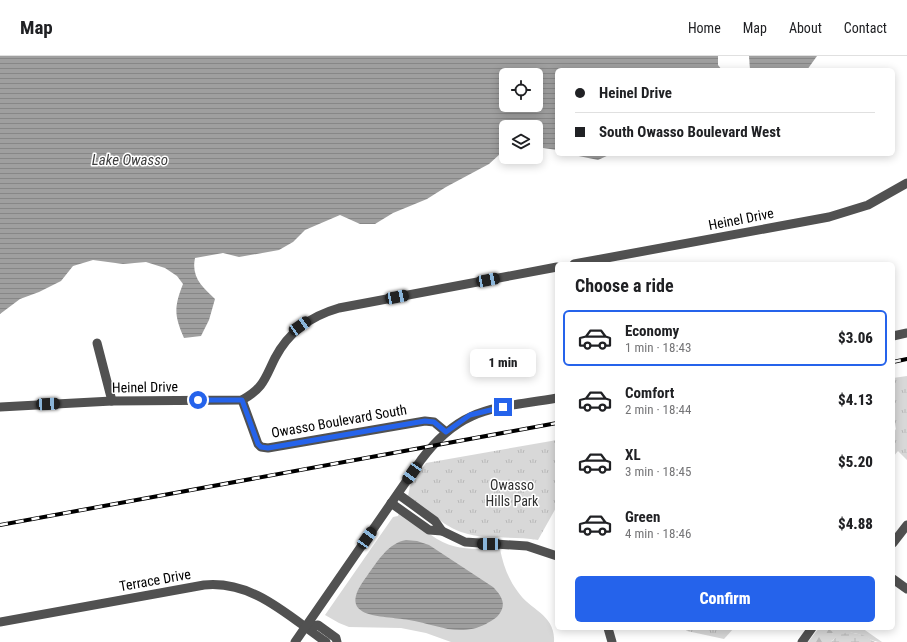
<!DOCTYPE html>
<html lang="en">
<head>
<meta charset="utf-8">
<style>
	:root { --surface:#fff; --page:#f2f2f2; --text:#202124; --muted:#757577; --line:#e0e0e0; --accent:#2563eb }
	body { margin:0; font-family:"Roboto Condensed",sans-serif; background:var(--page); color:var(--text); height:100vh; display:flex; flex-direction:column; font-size:15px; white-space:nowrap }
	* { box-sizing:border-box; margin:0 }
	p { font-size:13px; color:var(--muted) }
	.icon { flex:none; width:22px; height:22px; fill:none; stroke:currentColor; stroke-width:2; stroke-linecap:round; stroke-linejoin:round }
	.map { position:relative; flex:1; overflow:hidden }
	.details { position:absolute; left:555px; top:206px; width:340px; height:368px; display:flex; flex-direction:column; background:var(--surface); border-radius:6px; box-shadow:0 2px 10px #0003 }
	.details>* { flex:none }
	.banner { position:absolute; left:555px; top:12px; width:340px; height:88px; border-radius:6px; box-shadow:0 2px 10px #0003; display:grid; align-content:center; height:88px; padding:0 20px; background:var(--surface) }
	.controls { position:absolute; left:499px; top:12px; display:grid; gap:8px }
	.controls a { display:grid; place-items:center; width:44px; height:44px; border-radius:6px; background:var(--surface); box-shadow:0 2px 10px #0003; font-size:20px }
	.end { position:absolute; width:18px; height:18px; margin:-9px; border:5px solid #2563eb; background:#fff; box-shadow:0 0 0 2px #fff }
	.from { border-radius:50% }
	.bubble { position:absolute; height:28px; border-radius:6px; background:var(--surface); box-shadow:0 2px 10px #0003; font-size:13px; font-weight:800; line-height:28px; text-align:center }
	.car { position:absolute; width:12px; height:24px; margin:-12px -6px; border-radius:5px; box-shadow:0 0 3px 1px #0007; background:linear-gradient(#222 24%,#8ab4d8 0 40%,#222 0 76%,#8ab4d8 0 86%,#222 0) }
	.banner b { display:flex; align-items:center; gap:14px; height:38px; font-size:15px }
	.banner b+b { border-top:1px solid var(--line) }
	.banner i { width:10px; height:10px; background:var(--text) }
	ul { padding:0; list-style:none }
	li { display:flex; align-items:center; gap:12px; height:56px; margin:0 8px 6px; padding:0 12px; border:2px solid transparent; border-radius:6px }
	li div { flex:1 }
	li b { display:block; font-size:15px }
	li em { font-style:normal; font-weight:800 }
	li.selected { border-color:var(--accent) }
	li>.icon { width:36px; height:36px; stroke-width:1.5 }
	h2 { padding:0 20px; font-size:18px; line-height:48px }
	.primary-button { display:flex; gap:8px; margin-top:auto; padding:8px 20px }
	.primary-button a { flex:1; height:46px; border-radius:6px; background:var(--accent); color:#fff; font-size:16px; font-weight:800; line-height:46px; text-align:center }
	header { display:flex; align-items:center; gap:24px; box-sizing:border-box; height:56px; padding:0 20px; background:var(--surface); border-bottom:1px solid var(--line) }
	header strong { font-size:19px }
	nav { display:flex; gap:22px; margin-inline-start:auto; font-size:14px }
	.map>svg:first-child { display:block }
	.green { fill:#d8d8d8 }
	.forest { fill:url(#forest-firs) }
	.wetland { fill:url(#wetland-marsh) }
	.park { fill:url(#park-tufts) }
	.water { fill:url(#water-rules); fill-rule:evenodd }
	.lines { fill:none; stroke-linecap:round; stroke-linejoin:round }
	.minor { stroke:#515151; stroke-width:9 }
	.rail-casing { stroke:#000; stroke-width:4 }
	.rail { stroke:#fff; stroke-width:2.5; stroke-dasharray:8; stroke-linecap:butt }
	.route { stroke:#2563eb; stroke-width:5 }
	.labels { text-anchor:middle; stroke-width:3; stroke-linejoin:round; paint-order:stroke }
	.street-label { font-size:14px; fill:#000; stroke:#fff }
	.park-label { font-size:14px; fill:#2f2f2f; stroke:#fff }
	.water-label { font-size:15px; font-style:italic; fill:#404040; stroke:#fff }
</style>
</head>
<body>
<header>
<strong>Map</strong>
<nav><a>Home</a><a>Map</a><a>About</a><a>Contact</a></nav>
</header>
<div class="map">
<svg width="907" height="586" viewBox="0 0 907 586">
	<defs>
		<pattern id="forest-firs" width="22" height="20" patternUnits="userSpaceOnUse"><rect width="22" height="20" fill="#d8d8d8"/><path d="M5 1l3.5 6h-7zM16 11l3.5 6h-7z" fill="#b8b8b8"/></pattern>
		<pattern id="wetland-marsh" width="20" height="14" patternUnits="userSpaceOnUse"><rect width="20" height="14" fill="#d8d8d8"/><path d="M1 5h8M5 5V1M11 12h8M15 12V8" fill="none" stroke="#b8b8b8"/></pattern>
		<pattern id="park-tufts" width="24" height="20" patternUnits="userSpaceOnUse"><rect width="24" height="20" fill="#d8d8d8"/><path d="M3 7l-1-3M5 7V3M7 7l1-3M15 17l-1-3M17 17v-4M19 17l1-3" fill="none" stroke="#b8b8b8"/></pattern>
		<pattern id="water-rules" width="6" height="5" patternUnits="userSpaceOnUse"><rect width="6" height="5" fill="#9f9f9f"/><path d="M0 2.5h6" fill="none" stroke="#878787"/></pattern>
	</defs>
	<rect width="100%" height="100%" fill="#fff"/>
	<g class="green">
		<path d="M399 457C412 464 424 475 437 483 457 495 478 493 500 493 503 508 508 523 518 536 530 554 556 559 554 586H451L426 577 401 572 349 571 339 567 325 559 393 461 398 460Z"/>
		<path d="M829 572H862L882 586C867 586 858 571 842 579 837 581 834 582 831 586L833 578Z"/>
	</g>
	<path class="forest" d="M819 572C829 572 837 574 831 586H808Z"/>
	<polygon class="wetland" points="848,576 863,579 875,586 831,586 837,580"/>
	<g class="park">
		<polygon points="907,320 907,404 898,395 893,401 893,377 896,373 893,357 893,322"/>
		<path d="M557 384V450L538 484C513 479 486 485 461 476 449 472 440 464 429 457 422 452 413 447 408 440L410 430 426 407Z"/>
		<polygon points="685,572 734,572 724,583 687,575"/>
	</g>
	<g class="water">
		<path d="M0 0H718V9L722 14H557V94L536 91V71H506V95L500 98 489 108 446 131 427 143 393 157 375 168H360L340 159 305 174 293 186 279 194 239 201 223 197 195 202C191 221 202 231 215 243L209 264 201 280 184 282C174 259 174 251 183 228L177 220 165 212 146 206 123 208 93 204 73 210 61 225 39 236 20 243 0 258ZM506 19H536V49H506Z"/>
		<polygon points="749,0 817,0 807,14 750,14"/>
		<polygon points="569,98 611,98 598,104"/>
		<path d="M406 484 417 485 429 489 493 531C500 538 507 547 500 557 497 562 491 565 486 568 458 582 436 568 409 564 382 559 333 564 367 520 377 506 388 487 406 484Z"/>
	</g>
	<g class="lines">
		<g class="minor">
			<polyline points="574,208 829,161 868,149 907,127"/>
			<polyline points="893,280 907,277"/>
			<polyline points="97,287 112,345"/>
			<polyline points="242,344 258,388 261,391 268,392 425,365 434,366 446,376"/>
			<path d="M0 351 112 345 242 344C264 332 265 322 275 302 289 275 311 260 339 252L557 211"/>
			<polyline points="398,438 435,465 442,475"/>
			<polyline points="391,447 429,474 442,475 465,486 527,490 557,500"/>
			<polyline points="893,487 907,469"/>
			<polyline points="893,523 907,533"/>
			<path d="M0 566 204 529C253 524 288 560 326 586"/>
			<polyline points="306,571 318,569 336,582 337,586"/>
			<polyline points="608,572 612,586"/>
			<path d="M295 586 421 404C462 349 495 353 557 342"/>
			<polyline points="802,586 812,572"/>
		</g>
		<defs>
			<g id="rail">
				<polyline points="893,306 907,303"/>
				<polyline points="0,469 557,367"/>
			</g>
		</defs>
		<use href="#rail" class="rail-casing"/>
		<use href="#rail" class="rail"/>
	</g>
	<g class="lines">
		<polyline class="route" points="198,344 242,344 258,388 261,391 268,392 425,365 434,366 446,376 470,359 503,351"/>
	</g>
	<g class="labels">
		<g class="street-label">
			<text transform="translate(741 163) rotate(-11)" y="5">Heinel Drive</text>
			<text transform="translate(145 331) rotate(-1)" y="5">Heinel Drive</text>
			<text transform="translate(339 365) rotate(-10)" y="5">Owasso Boulevard South</text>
			<text transform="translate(155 524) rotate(-10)" y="5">Terrace Drive</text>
		</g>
		<g class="park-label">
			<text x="512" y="434">Owasso<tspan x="512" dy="16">Hills Park</tspan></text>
		</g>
		<g class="water-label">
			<text x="130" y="109">Lake Owasso</text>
		</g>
	</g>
</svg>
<div class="controls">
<a><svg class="icon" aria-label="locate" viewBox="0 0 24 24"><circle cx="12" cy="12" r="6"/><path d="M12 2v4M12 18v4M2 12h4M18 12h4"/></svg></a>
<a><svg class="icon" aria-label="layers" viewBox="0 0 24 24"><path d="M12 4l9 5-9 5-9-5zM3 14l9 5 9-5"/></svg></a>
</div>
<i class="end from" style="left:198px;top:344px"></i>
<i class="end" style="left:503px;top:351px"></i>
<div class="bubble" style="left:470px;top:293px;width:66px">1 min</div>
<i class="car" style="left:488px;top:224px;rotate:79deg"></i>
<i class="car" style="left:397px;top:241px;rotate:79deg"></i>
<i class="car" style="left:300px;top:270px;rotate:56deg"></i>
<i class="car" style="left:48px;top:348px;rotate:87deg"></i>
<i class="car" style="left:412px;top:417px;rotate:215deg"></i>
<i class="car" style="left:367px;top:482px;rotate:35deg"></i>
<i class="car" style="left:489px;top:488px;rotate:271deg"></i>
<div class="banner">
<b><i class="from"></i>Heinel Drive</b>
<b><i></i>South Owasso Boulevard West</b>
</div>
<section class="details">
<h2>Choose a ride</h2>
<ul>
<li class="selected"><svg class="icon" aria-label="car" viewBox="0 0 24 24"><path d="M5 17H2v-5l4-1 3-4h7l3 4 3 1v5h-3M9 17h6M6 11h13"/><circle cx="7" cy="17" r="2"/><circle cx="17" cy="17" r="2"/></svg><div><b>Economy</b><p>1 min · 18:43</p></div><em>$3.06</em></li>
<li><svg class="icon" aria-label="car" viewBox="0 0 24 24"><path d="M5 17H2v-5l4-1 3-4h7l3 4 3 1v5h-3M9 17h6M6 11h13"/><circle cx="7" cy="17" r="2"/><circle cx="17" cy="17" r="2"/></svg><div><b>Comfort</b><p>2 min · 18:44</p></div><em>$4.13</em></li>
<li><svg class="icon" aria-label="car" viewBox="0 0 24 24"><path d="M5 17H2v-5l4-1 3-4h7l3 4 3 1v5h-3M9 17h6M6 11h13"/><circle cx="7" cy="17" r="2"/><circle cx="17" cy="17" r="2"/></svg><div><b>XL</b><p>3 min · 18:45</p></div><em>$5.20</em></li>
<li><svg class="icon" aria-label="car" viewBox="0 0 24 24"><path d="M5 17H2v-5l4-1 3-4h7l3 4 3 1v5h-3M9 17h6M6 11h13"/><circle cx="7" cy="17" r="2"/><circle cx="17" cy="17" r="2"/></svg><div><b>Green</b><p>4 min · 18:46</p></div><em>$4.88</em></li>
</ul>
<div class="primary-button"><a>Confirm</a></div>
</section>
</div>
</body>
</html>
